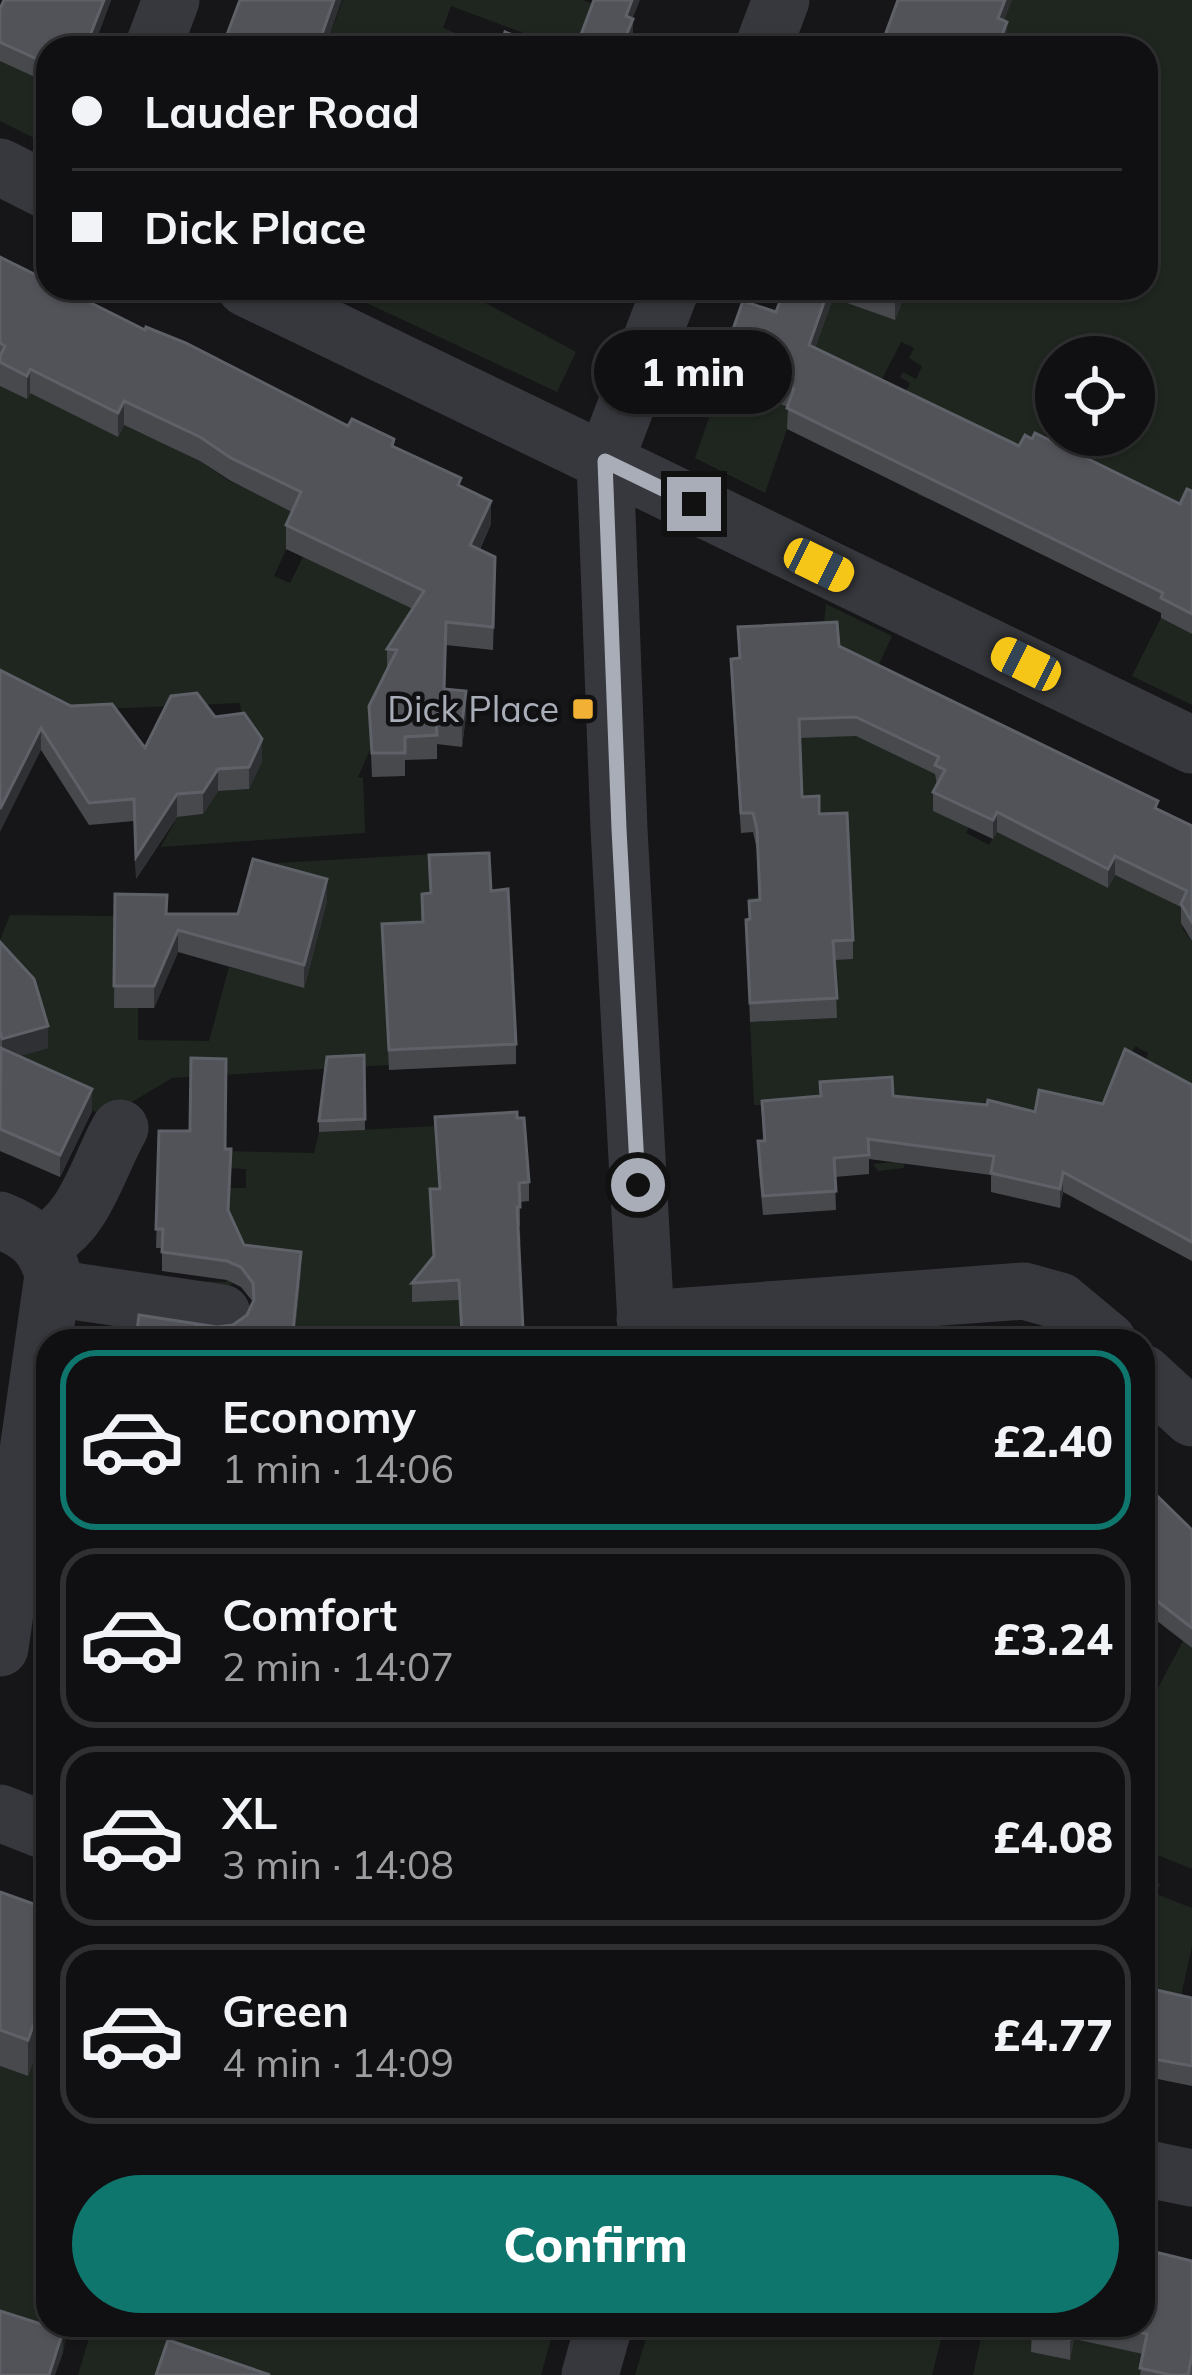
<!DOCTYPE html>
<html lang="en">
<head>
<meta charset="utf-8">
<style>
	:root { --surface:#101012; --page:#19191b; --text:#f1f3f6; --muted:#9c9d9f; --line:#303032; --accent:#0f766e }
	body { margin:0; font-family:Mulish,sans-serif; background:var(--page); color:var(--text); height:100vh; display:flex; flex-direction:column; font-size:45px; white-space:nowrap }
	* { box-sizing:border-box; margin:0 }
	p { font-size:39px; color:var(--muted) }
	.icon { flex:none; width:66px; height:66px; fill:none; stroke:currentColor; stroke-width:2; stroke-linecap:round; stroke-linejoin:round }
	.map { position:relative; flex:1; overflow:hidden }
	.drawer { position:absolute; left:36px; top:1329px; width:1119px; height:1008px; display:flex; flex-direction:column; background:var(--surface); border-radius:36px; box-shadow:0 3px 9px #0004,0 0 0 3px var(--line) }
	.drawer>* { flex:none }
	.guide { position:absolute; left:36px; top:36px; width:1122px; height:264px; border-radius:36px; box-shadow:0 3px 9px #0004,0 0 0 3px var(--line); display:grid; align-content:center; height:264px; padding:0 36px; background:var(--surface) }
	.buttons { position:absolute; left:1035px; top:336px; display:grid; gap:24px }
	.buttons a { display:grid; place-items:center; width:120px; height:120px; border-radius:50%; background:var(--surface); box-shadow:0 3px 9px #0004,0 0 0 3px var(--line); font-size:60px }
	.end { position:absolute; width:54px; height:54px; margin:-27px; border:15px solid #a8adb8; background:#111; box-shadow:0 0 0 6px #111 }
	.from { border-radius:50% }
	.bubble { position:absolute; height:84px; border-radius:42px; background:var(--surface); box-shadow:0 3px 9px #0004,0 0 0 3px var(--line); font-size:39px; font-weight:800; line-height:84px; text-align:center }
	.car { position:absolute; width:36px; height:72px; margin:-36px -18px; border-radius:15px; box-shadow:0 0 9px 3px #0007; background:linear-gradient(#f5c518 24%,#345 0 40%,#f5c518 0 76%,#345 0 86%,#f5c518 0) }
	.guide b { display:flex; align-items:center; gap:42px; height:114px; font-size:45px }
	.guide b+b { border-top:3px solid var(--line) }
	.guide i { width:30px; height:30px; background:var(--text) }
	ul { padding:21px 0 0; list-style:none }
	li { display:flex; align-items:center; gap:36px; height:180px; margin:0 24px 18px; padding:0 12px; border:6px solid var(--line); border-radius:36px }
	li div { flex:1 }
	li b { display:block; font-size:45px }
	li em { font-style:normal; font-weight:800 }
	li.on { border-color:var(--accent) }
	li>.icon { width:108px; height:108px; stroke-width:1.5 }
	.cta { display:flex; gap:24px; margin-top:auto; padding:24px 36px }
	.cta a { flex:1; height:138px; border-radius:72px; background:var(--accent); color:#fff; font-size:48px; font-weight:800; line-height:138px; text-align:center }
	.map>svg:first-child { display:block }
	.green { fill:#1e261f }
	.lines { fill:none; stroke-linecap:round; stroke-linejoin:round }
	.minor { stroke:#37383d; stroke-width:57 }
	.wall { fill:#47494d }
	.shaded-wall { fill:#2f3033 }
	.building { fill:#525359; stroke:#5f6168; stroke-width:3 }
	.route { stroke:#a8adb8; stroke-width:15 }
	.poi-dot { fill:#f2b134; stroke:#111113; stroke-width:4.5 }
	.labels { text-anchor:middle; stroke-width:9; stroke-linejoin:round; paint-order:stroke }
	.poi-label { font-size:36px; fill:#a8adb8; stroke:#111113; text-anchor:end }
</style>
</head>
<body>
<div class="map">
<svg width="1192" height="2375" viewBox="0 0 1192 2375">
	<rect width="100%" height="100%" fill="#161618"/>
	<g class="green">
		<polygon points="343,0 582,0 599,6 584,48 564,48 451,6 443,28 493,48 325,48"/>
		<polygon points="974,0 1192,0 1192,500 1165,555 1049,466 1063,435 1134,435 1134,357 1056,357 1056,418 1053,417 1032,459 964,441 935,501 918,495 947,435 897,409 910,383 900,377 903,372 916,379 922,366 909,358 914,348 901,342 873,397 809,365 827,304 833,298 880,288 1146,288 1146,48 1005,48"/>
		<polygon points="0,60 38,75 37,80 48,84 48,145 0,121"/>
		<polygon points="345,288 458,288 576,352 557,392 343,292"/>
		<polygon points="721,383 794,409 765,493 695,458"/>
		<polygon points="35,385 76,416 117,436 124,425 145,435 233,396 200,461 231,482 303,513 274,576 290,583 303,557 423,584 380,727 358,777 363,778 365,833 161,847 177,817 203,814 218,791 249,789 262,761 244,735 240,703 81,710 7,672 0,685 0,386"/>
		<polygon points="826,604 892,636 869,686 822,642"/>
		<polygon points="1161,618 1192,634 1192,705 1132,676"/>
		<polygon points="848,730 940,776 979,807 966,833 989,845 1019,788 1037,852 1108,888 1115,875 1142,888 1186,885 1183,929 1192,941 1192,1104 1136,1150 1101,1213 1092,1208 1120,1141 1148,1053 1135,1046 1100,1130 903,1156 904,1168 878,1171 873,1164 895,1162 781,1118 762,1120 761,1105 754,1105 750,1022 836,1018 749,920 748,898 801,895 798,738 845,736"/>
		<polygon points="488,851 489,873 431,914 389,1065 172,1078 107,1117 53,1093 0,1053 0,940 10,915 115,916 138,1008 138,1040 209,1041 229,967 304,987 258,864"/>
		<polygon points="516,1122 440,1208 432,1231 520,1226 521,1242 457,1246 434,1301 459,1300 461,1341 294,1341 301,1272 251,1267 213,1300 162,1280 226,1282 225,1188 246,1188 246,1169 225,1168 225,1151 314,1153 319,1132"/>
		<polygon points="1183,1641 1192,1648 1192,1869 1143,1849 1143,1814 1153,1789 1143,1783 1143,1716"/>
		<polygon points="1143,1878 1160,1884 1156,1894 1192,1908 1192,1946 1177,2014 1143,2006"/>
		<polygon points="42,2037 48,2039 48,2325 69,2325 63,2353 0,2332 0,2066 28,2076"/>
		<polygon points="93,2325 555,2325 541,2375 78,2375"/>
		<polygon points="650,2325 924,2325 943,2332 932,2375 635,2375"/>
		<polygon points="984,2325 1037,2325 1032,2352 1069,2360 1074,2339 1147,2354 1143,2375 973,2375"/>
	</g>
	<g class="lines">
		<g class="minor">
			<polyline points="153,48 171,0"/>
			<polyline points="763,48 781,0"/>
			<polyline points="0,167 48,191"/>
			<polyline points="246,288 1192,745"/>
			<path d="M0 1220C29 1232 45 1243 53 1275L0 1648"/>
			<path d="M40 1244C85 1226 97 1168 120 1128"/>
			<polyline points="52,1288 222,1313"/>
			<polyline points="645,1319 1024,1291 1060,1301 1108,1341"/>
			<polyline points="647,1341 619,829 605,461 671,288"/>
			<polyline points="1143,1373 1192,1418"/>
			<polyline points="0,1813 48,1832"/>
			<polyline points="1143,2168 1192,2178"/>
			<polyline points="590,2375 604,2325"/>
		</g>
	</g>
	<g class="wall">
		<polygon points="4,0 111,0 93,48 48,48 48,83 0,61 0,9"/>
		<polygon points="0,257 145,330 394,447 461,487 491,524 480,549 495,581 493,650 446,645 445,689 466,715 462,747 437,744 437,759 405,760 405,776 372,777 369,706 387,669 387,649 413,609 286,549 286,525 292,512 231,481 200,461 124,425 118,437 30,393 27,399 0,386"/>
		<polygon points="785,288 907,288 895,320 833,298 815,348 1019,446 1180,504 1192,491 1192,634 1161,618 1161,613 787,429 788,407 721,383 721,363 776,312"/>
		<polygon points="738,627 839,646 1192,826 1192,941 1181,923 1181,907 1115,875 1108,888 997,832 993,839 933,811 933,792 937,785 935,774 856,736 800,738 802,797 819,814 853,940 853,959 835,960 837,1018 750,1022 746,920 750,919 759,900 757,850 753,832 741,833 731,678 731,659 739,658"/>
		<polygon points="0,670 145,748 215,717 262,761 249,789 218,791 203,814 177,817 136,879 134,821 89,825 41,750"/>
		<polygon points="429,855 491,891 516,1044 516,1064 389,1070 382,924 422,922 430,893"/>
		<polygon points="115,894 166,914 238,914 327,901 304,988 178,952 154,1008 114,1008"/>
		<polygon points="0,942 48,1048 19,1056 92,1111 60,1177 0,1151"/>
		<polygon points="364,1055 365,1130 319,1132 319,1121"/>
		<polygon points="1192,1085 1192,1261 1063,1192 1060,1208 991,1192 991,1175 869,1159 869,1174 835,1177 836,1210 763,1215 758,1161 758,1141 763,1141 762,1101 893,1096 1035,1112 1103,1104"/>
		<polygon points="435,1117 529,1182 529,1201 520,1202 520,1226 518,1226 523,1341 461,1341 459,1300 412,1302 412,1283 433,1257 430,1189 439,1189"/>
		<polygon points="159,1131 225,1149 231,1168 229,1212 244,1245 301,1272 294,1341 113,1341 137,1331 139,1315 217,1327 233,1325 247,1315 253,1302 241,1287 227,1280 162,1271 162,1248 156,1248"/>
		<polygon points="1143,1482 1192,1530 1192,1648 1143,1610"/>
		<polygon points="0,1892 48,1909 48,2039 42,2037 28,2076 0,2066"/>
		<polygon points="1143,1987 1192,1998 1192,2086 1143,2076"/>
		<polygon points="1192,2261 1192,2375 1140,2375 1143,2354 1074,2339 1070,2360 1031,2352 1032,2325 1143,2325"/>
	</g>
	<g class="shaded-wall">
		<polygon points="104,0 111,0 93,48 85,48"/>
		<polygon points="334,0 342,0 325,48 317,48"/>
		<polygon points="632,0 640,0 627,33 633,19 633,39 630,48 621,48 626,16"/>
		<polygon points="1005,0 1012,0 998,38 998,18"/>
		<polygon points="1007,22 1007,42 1005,48 997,48"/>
		<polygon points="829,288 833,288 833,298 809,365 809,345"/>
		<polygon points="900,288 907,288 895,320 895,300"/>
		<polygon points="30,369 30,393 27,399 27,376"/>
		<polygon points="124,401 124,425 118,437 118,413"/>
		<polygon points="491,501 491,524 470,569 470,545"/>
		<polygon points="466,691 466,715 462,747 462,723"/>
		<polygon points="41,728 41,750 0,832 0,809"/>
		<polygon points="262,739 262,761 249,789 249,767"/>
		<polygon points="218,769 218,791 203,814 203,792"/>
		<polygon points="177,794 177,817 136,879 136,857"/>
		<polygon points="997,812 997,832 993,839 993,820"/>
		<polygon points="1115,856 1115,875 1108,888 1108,869"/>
		<polygon points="327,879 327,901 304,988 304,965"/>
		<polygon points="178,930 178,952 154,1008 154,986"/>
		<polygon points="48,1026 48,1048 2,1061 2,1039"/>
		<polygon points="92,1089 92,1111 60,1177 60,1155"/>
		<polygon points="1063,1172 1063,1192 1060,1208 1060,1189"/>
		<polygon points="301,1252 301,1272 294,1341 292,1341"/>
		<polygon points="42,2001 42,2037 28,2076 28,2040"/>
		<polygon points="1073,2325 1074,2339 1070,2360 1070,2339"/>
		<polygon points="63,2331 63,2353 55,2375 49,2375"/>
	</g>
	<g class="building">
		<polygon points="4,0 104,0 85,48 48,48 48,64 0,42 0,9"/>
		<polygon points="240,0 334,0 317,48 222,48"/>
		<polygon points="594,0 632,0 626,16 633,19 621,48 576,48"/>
		<polygon points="898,0 1005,0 998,18 1007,22 997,48 884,48 887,39 884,38"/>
		<polygon points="505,32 544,48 499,48"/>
		<polygon points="0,257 48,281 48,288 61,288 145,330 146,327 186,343 348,426 352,419 394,439 392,446 461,478 458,485 491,501 470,545 495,557 493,627 446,622 444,689 466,691 462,723 436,720 437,735 405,737 405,753 372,753 369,706 397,650 387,649 424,591 286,525 301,492 231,458 200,437 124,401 118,413 30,369 27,376 0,362 0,356 5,346 0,343"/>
		<polygon points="785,288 829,288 809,345 1019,446 1025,435 1032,439 1035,433 1180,504 1187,489 1192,491 1192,614 1161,598 1163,593 787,408 794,389 721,363 743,301 776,312"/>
		<polygon points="861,288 900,288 895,300"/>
		<polygon points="837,622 839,646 1158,801 1155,808 1192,826 1192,922 1181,904 1187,891 1115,856 1108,869 997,812 993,820 933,792 945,770 935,765 939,757 856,717 799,719 802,797 819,796 819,814 847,813 853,940 833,941 837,998 750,1003 746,920 750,919 749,901 760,900 757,830 753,813 741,813 731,659 740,658 738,627"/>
		<polygon points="0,670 71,706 112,704 145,748 171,696 197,693 215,717 244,713 262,739 249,767 218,769 203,792 177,794 136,857 134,799 89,803 41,728 0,809"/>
		<polygon points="489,853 491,891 508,889 516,1044 389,1050 382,924 423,922 422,894 431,893 429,855"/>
		<polygon points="253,859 327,879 304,965 178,930 154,986 114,986 115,894 167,895 166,914 238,914"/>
		<polygon points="0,942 34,979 48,1026 2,1039 0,1031"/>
		<polygon points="1,1048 92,1089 60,1155 0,1129"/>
		<polygon points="1125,1049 1192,1085 1192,1242 1063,1172 1060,1189 991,1173 994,1156 868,1139 869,1155 834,1158 836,1191 763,1196 758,1141 765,1141 762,1101 821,1096 820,1082 892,1077 893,1096 987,1105 988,1100 1035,1112 1039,1090 1103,1104"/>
		<polygon points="364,1055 365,1119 319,1121 327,1057"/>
		<polygon points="191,1058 226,1059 225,1149 231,1149 228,1210 244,1245 301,1252 292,1340 196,1326 194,1341 113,1341 114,1328 137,1331 139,1315 217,1327 233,1325 247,1315 254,1300 253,1283 241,1267 227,1261 162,1252 163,1229 156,1229 159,1131 190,1131"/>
		<polygon points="517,1112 517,1118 524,1118 529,1182 519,1183 520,1207 517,1207 523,1330 462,1334 459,1280 412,1283 434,1256 430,1189 440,1189 435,1117"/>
		<polygon points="1143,1482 1192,1530 1192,1628 1143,1590"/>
		<polygon points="0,1892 48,1909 48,2003 42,2001 28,2040 0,2030"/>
		<polygon points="1143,1987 1192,1998 1192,2066 1143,2057"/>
		<polygon points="1143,2249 1192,2261 1192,2355 1188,2375 1171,2375 1140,2368 1147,2334 1106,2325 1143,2325"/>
		<polygon points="0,2311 63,2331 49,2375 0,2375"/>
		<polygon points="1032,2325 1073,2325 1070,2339 1031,2331"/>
		<polygon points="168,2340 270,2375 156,2375"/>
	</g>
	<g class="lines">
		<polyline class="route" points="638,1185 619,829 605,461 694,504"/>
	</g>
	<rect class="poi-dot" x="571" y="697" width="24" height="24" rx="6"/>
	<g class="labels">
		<g class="poi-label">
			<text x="559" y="722">Dick Place</text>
		</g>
	</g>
</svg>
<div class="buttons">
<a><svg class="icon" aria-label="locate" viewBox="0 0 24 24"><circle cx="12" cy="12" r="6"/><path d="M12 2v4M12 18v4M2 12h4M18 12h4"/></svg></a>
</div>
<i class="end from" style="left:638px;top:1185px"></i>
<i class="end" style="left:694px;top:504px"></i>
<div class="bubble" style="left:594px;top:330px;width:198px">1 min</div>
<i class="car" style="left:819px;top:565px;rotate:116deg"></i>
<i class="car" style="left:1026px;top:664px;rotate:296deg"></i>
<div class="guide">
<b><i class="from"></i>Lauder Road</b>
<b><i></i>Dick Place</b>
</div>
<section class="drawer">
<ul>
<li class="on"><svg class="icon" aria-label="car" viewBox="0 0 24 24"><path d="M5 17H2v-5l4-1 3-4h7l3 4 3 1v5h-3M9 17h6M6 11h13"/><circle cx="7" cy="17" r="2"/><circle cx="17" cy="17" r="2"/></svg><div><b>Economy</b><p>1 min · 14:06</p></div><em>£2.40</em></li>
<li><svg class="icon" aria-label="car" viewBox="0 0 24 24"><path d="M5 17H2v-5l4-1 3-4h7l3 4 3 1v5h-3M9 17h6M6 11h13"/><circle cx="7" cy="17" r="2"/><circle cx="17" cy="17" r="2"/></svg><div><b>Comfort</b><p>2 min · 14:07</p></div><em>£3.24</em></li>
<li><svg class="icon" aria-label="car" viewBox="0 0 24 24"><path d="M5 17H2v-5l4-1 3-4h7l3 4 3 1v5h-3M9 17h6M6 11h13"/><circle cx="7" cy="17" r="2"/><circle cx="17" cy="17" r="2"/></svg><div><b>XL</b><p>3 min · 14:08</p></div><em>£4.08</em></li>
<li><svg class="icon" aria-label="car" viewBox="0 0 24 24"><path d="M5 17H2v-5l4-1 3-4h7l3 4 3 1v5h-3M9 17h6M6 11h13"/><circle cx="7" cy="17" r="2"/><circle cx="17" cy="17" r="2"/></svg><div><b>Green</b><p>4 min · 14:09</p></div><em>£4.77</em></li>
</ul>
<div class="cta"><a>Confirm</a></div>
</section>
</div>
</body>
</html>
